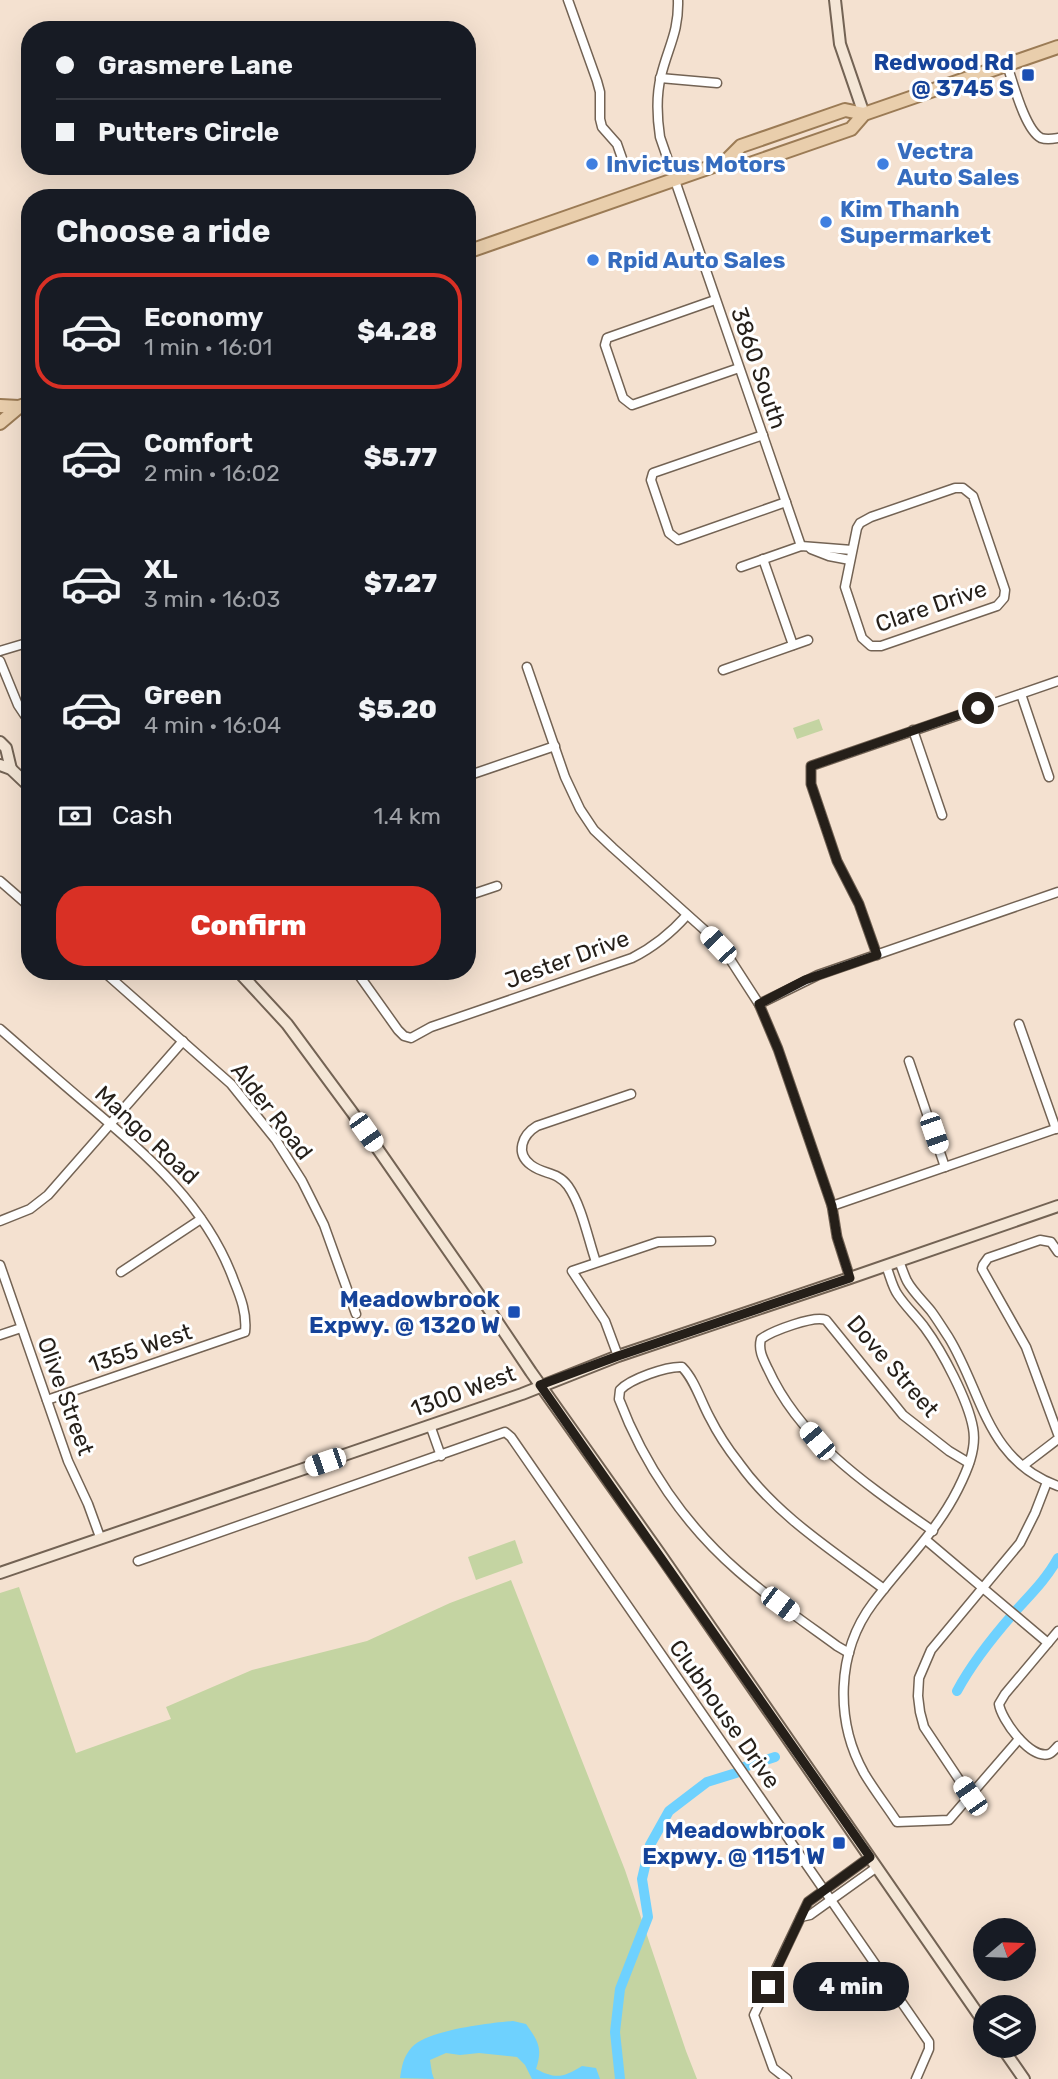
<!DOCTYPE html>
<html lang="en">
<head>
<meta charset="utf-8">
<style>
	:root { --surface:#171b24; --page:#242831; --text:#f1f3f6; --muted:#9ea1a6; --line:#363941; --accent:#d93025 }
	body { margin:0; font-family:Rubik,sans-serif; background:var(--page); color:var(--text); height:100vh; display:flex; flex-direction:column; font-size:26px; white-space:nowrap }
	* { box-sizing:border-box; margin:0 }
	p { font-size:23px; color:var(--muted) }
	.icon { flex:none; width:38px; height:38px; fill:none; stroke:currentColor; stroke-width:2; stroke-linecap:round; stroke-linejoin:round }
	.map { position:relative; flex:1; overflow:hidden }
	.panel { position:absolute; left:21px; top:189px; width:455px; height:791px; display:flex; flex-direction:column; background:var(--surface); border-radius:28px; box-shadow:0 7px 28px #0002 }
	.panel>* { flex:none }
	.guide { position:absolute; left:21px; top:21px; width:455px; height:154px; border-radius:28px; box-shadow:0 7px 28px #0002; display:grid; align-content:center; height:154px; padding:0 35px; background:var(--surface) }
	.needle { width:46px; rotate:71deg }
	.tools { position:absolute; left:973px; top:1918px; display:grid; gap:14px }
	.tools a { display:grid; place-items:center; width:63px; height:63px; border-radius:50%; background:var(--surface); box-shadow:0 7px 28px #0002; font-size:35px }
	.end { position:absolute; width:32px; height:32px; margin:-16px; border:9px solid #251f19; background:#fff; box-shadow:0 0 0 4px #fff }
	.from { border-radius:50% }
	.bubble { position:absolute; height:49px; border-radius:24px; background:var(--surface); box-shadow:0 7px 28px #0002; font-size:23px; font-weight:800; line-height:49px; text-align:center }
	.car { position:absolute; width:21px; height:42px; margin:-21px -10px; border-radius:9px; box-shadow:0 0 5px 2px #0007; background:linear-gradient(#fff 24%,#345 0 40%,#fff 0 76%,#345 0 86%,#fff 0) }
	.guide b { display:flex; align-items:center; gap:24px; height:66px; font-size:26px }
	.guide b+b { border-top:2px solid var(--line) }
	.guide i { width:18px; height:18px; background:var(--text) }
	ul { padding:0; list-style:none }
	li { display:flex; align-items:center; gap:21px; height:116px; margin:0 14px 10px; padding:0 21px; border:4px solid transparent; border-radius:28px }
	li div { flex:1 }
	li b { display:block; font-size:26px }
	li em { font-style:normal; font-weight:800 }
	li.current { border-color:var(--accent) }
	li>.icon { width:63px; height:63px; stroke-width:1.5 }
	h2 { padding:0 35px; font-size:32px; line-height:84px }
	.pay { display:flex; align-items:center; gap:18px; height:77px; padding:0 35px; font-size:26px }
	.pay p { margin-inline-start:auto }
	.primary-button { display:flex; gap:14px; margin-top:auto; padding:14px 35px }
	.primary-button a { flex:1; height:80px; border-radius:28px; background:var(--accent); color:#fff; font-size:28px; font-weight:800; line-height:80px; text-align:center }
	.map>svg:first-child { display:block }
	.green { fill:#c4d4a2 }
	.water { fill:#6ed1fe }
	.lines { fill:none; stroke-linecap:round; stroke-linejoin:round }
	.canal { stroke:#6ed1fe; stroke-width:10 }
	.street-casing { stroke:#736354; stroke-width:11 }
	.secondary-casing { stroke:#736354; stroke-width:14 }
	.primary-casing { stroke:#9b7b55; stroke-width:16 }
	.street { stroke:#fff; stroke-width:8 }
	.secondary { stroke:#f4e6d6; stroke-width:10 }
	.primary { stroke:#e9ceac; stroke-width:12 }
	.route { stroke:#251f19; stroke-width:9 }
	.transit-dot { fill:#1a4fb4; stroke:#fff; stroke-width:2.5 }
	.shop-dot { fill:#3f7fe0; stroke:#fff; stroke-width:2.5 }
	.labels { text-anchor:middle; stroke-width:6; stroke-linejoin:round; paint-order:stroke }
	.transit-label { font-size:23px; font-weight:bold; fill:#164399; stroke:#fff; text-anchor:end }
	.shop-label { font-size:23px; font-weight:bold; fill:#366cbe; stroke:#fff; text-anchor:start }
	.street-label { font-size:23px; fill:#251f19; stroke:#fff }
</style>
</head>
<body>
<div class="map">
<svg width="1058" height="2079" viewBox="0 0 1058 2079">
	<rect width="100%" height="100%" fill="#f4e1d0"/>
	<g class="green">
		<polygon points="819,719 823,730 797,739 793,728"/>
		<polygon points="515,1540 523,1563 476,1580 468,1557"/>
		<polygon points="511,1580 625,1870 686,2051 697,2079 0,2079 0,1593 19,1587 76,1753 171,1719 166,1707 252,1670 367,1641 450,1603"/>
	</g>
	<path class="water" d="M513 2021 526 2024C538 2041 543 2048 536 2069 555 2079 563 2078 582 2066L596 2068 600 2079H532L525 2065 517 2057 479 2053 460 2055 446 2053 430 2060 432 2073 434 2079 400 2078C402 2066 403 2057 412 2047 428 2030 489 2023 513 2021Z"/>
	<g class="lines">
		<g class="canal">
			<path d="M957 1691C972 1663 992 1638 1013 1614 1029 1596 1046 1580 1058 1558"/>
			<polyline points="620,2079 615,2032 620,1989 648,1917 642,1879 650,1845 669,1811 707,1782 736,1773 744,1767 775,1757"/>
		</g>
		<defs>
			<g id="street">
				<polyline points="568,0 597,81 600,92 600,119 602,127 617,144 624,164"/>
				<path d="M678 0C679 32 668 47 661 76 656 96 657 117 660 137L801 546"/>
				<path d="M1007 65C1013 82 1025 130 1041 138 1047 140 1052 139 1058 138"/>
				<polyline points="660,78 717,83"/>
				<polyline points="715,300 607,338 605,345 623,398 632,405 739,368"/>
				<polyline points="763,435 653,473 651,480 669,533 678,540 786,502"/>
				<polygon points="955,488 963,488 973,496 1005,590 1004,598 997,606 881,646 871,646 862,638 845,587 857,528 860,523 871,517"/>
				<polyline points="811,549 829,556 850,560"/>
				<polyline points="763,559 793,645"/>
				<polyline points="741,567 801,546 852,550"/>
				<polyline points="0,651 30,642"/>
				<polyline points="0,661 18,705 30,723"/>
				<polyline points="527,667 565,777 580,809 594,830 613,848 709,934 728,956 759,1004 778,1049 832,1206 837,1237 850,1278"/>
				<polyline points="723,670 808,640"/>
				<polyline points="1021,694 1049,777"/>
				<polyline points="913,730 942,815"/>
				<polyline points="467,776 555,746"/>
				<polyline points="0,881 30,907"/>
				<polyline points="467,896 497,886"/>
				<polyline points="877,955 859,904 837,861 811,784 811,766 1058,681"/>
				<polyline points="103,971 231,1084 276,1140 302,1181 324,1225 356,1314"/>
				<path d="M356 971 398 1030 404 1036 411 1038 431 1027 632 958C654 947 671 933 687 915"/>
				<polyline points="759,1004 818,975 1058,892"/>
				<polyline points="1019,1024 1056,1129"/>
				<path d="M0 1029C30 1055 59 1081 89 1106 148 1156 207 1206 234 1281 241 1298 247 1314 245 1332L47 1400"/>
				<polyline points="909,1061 945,1167"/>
				<polyline points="832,1206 1058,1128"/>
				<polyline points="0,1221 30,1209 48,1195 183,1041"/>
				<polyline points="1058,1252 1051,1242 1040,1240 988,1258 983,1265 982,1269 1026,1347 1058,1434"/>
				<path d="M899 1261C902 1268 904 1275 907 1281 913 1292 923 1301 931 1311 937 1319 943 1329 949 1338 983 1394 986 1460 1058 1486"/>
				<path d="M596 1262C588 1239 582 1206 568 1186 557 1171 544 1175 531 1165 515 1153 522 1135 537 1126L631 1094"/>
				<polyline points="0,1265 68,1461 88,1504 100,1537"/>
				<path d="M886 1266C890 1275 892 1287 898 1295 906 1307 917 1317 925 1328 942 1351 968 1400 973 1428 977 1449 967 1471 958 1489 936 1533 902 1564 873 1603 836 1652 835 1721 864 1773 874 1790 886 1805 897 1822L949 1820 1019 1739"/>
				<polyline points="121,1272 201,1219"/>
				<polyline points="0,1335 21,1328"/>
				<polyline points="618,1356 605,1321 572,1271 658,1242 711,1241"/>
				<polyline points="430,1425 441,1456"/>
				<polyline points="1024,1465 1058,1439"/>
				<path d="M933 1531C870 1487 801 1442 768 1369 763 1359 758 1350 761 1339 772 1331 814 1315 826 1320L903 1415 949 1451 969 1463"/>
				<polyline points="926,1540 1048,1643"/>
				<polyline points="138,1561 505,1432 511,1437 929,2042 929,2049 916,2079"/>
				<path d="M1058 1631 1005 1694 999 1704C1001 1719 1030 1760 1049 1754 1052 1753 1056 1748 1058 1746"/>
				<path d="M849 1653 837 1646C804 1622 769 1598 738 1571 685 1525 644 1465 619 1399L620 1390C630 1379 667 1366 682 1367 695 1380 701 1402 710 1418 718 1434 728 1449 739 1463 776 1515 833 1551 884 1589"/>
				<polyline points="970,1796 924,1727 920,1712 918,1696 919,1678 931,1650 1020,1543 1035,1513 1047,1482"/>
				<polyline points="801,1917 810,1915 877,1867"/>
				<polyline points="787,2079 773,2068 754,2015 808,1902 870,1857"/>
			</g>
			<g id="secondary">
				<polyline points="835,0 840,44 864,114"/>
				<polyline points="0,742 6,748 11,769"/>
				<polyline points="0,765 11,769 30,787"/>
				<polyline points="238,971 287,1024 352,1112 482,1299 531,1372 660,1554 985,2024"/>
				<polyline points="0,1573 522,1394 618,1356 850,1278 1058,1206"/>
				<polyline points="1001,2046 1024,2079"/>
			</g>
			<g id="primary">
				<polyline points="725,162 747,165 851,129 864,114 1058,47"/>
				<polyline points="467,252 725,162 741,146 845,110 864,114"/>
				<polyline points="0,406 19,407 30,403"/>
				<polyline points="0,423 19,407"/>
			</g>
		</defs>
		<use href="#street" class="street-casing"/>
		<use href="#secondary" class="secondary-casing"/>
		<use href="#primary" class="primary-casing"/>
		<use href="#street" class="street"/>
		<use href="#secondary" class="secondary"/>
		<use href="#primary" class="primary"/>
	</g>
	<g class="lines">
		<polyline class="route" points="768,1987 808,1902 870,1857 540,1385 618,1356 850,1278 837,1237 832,1206 778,1049 759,1004 805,980 877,955 859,904 837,861 811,784 811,766 978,708"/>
	</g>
	<g class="transit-dot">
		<rect x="1021" y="68" width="14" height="14" rx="3.5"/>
		<rect x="507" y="1305" width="14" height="14" rx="3.5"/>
		<rect x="832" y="1836" width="14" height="14" rx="3.5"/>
	</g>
	<g class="shop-dot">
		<circle cx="592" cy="164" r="7"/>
		<circle cx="883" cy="164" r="7"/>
		<circle cx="826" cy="222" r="7"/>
		<circle cx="593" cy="260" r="7"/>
	</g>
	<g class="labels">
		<g class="transit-label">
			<text x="1014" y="70">Redwood Rd<tspan x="1014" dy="26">@ 3745 S</tspan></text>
			<text x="500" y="1307">Meadowbrook<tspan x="500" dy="26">Expwy. @ 1320 W</tspan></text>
			<text x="825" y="1838">Meadowbrook<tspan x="825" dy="26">Expwy. @ 1151 W</tspan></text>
		</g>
		<g class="shop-label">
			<text x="897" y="159">Vectra<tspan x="897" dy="26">Auto Sales</tspan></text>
			<text x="606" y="172">Invictus Motors</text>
			<text x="840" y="217">Kim Thanh<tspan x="840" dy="26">Supermarket</tspan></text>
			<text x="607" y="268">Rpid Auto Sales</text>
		</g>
		<g class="street-label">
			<text transform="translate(759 368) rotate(71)" y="8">3860 South</text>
			<text transform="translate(931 606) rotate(-19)" y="8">Clare Drive</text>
			<text transform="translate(567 959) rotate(-20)" y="8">Jester Drive</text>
			<text transform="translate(272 1111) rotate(52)" y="8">Alder Road</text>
			<text transform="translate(147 1135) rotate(43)" y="8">Mango Road</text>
			<text transform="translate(140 1348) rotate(-19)" y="8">1355 West</text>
			<text transform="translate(893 1366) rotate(49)" y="8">Dove Street</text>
			<text transform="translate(463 1391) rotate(-20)" y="8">1300 West</text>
			<text transform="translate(66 1396) rotate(70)" y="8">Olive Street</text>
			<text transform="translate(725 1714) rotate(55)" y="8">Clubhouse Drive</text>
		</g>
	</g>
</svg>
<div class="tools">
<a><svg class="needle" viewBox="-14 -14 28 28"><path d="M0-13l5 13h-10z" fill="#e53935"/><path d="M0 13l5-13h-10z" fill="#9ea1a6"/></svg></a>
<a><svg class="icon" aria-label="layers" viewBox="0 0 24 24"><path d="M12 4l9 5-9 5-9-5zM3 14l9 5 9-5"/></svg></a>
</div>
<i class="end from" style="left:978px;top:708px"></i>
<i class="end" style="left:768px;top:1987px"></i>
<div class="bubble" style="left:793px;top:1962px;width:116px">4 min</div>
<i class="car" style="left:718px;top:945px;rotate:317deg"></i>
<i class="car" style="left:366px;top:1132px;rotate:145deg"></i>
<i class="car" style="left:934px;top:1133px;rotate:161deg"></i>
<i class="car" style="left:817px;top:1441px;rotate:320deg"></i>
<i class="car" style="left:325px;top:1462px;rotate:251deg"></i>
<i class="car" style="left:780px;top:1604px;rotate:127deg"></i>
<i class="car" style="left:970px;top:1796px;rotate:325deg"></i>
<div class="guide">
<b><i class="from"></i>Grasmere Lane</b>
<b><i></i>Putters Circle</b>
</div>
<section class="panel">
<h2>Choose a ride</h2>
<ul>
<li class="current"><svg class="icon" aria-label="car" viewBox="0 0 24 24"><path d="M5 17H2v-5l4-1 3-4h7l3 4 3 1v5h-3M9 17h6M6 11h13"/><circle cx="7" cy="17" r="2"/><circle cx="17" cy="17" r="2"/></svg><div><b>Economy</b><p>1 min · 16:01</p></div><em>$4.28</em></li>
<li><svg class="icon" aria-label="car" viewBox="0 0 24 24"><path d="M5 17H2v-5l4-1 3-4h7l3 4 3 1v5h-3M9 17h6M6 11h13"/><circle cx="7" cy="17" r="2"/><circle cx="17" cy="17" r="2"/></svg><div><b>Comfort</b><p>2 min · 16:02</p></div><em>$5.77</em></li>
<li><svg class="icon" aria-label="car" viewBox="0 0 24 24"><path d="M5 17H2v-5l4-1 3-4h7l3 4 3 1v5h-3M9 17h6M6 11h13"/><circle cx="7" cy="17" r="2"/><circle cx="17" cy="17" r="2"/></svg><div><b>XL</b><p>3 min · 16:03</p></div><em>$7.27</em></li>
<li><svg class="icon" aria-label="car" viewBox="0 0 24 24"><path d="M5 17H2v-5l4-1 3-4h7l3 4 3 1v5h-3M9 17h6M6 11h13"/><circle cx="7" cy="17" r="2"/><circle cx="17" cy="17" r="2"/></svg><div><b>Green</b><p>4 min · 16:04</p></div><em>$5.20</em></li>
</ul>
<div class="pay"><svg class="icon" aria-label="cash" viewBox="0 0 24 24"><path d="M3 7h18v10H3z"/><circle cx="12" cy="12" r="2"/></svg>Cash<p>1.4 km</p></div>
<div class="primary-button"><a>Confirm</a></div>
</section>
</div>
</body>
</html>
